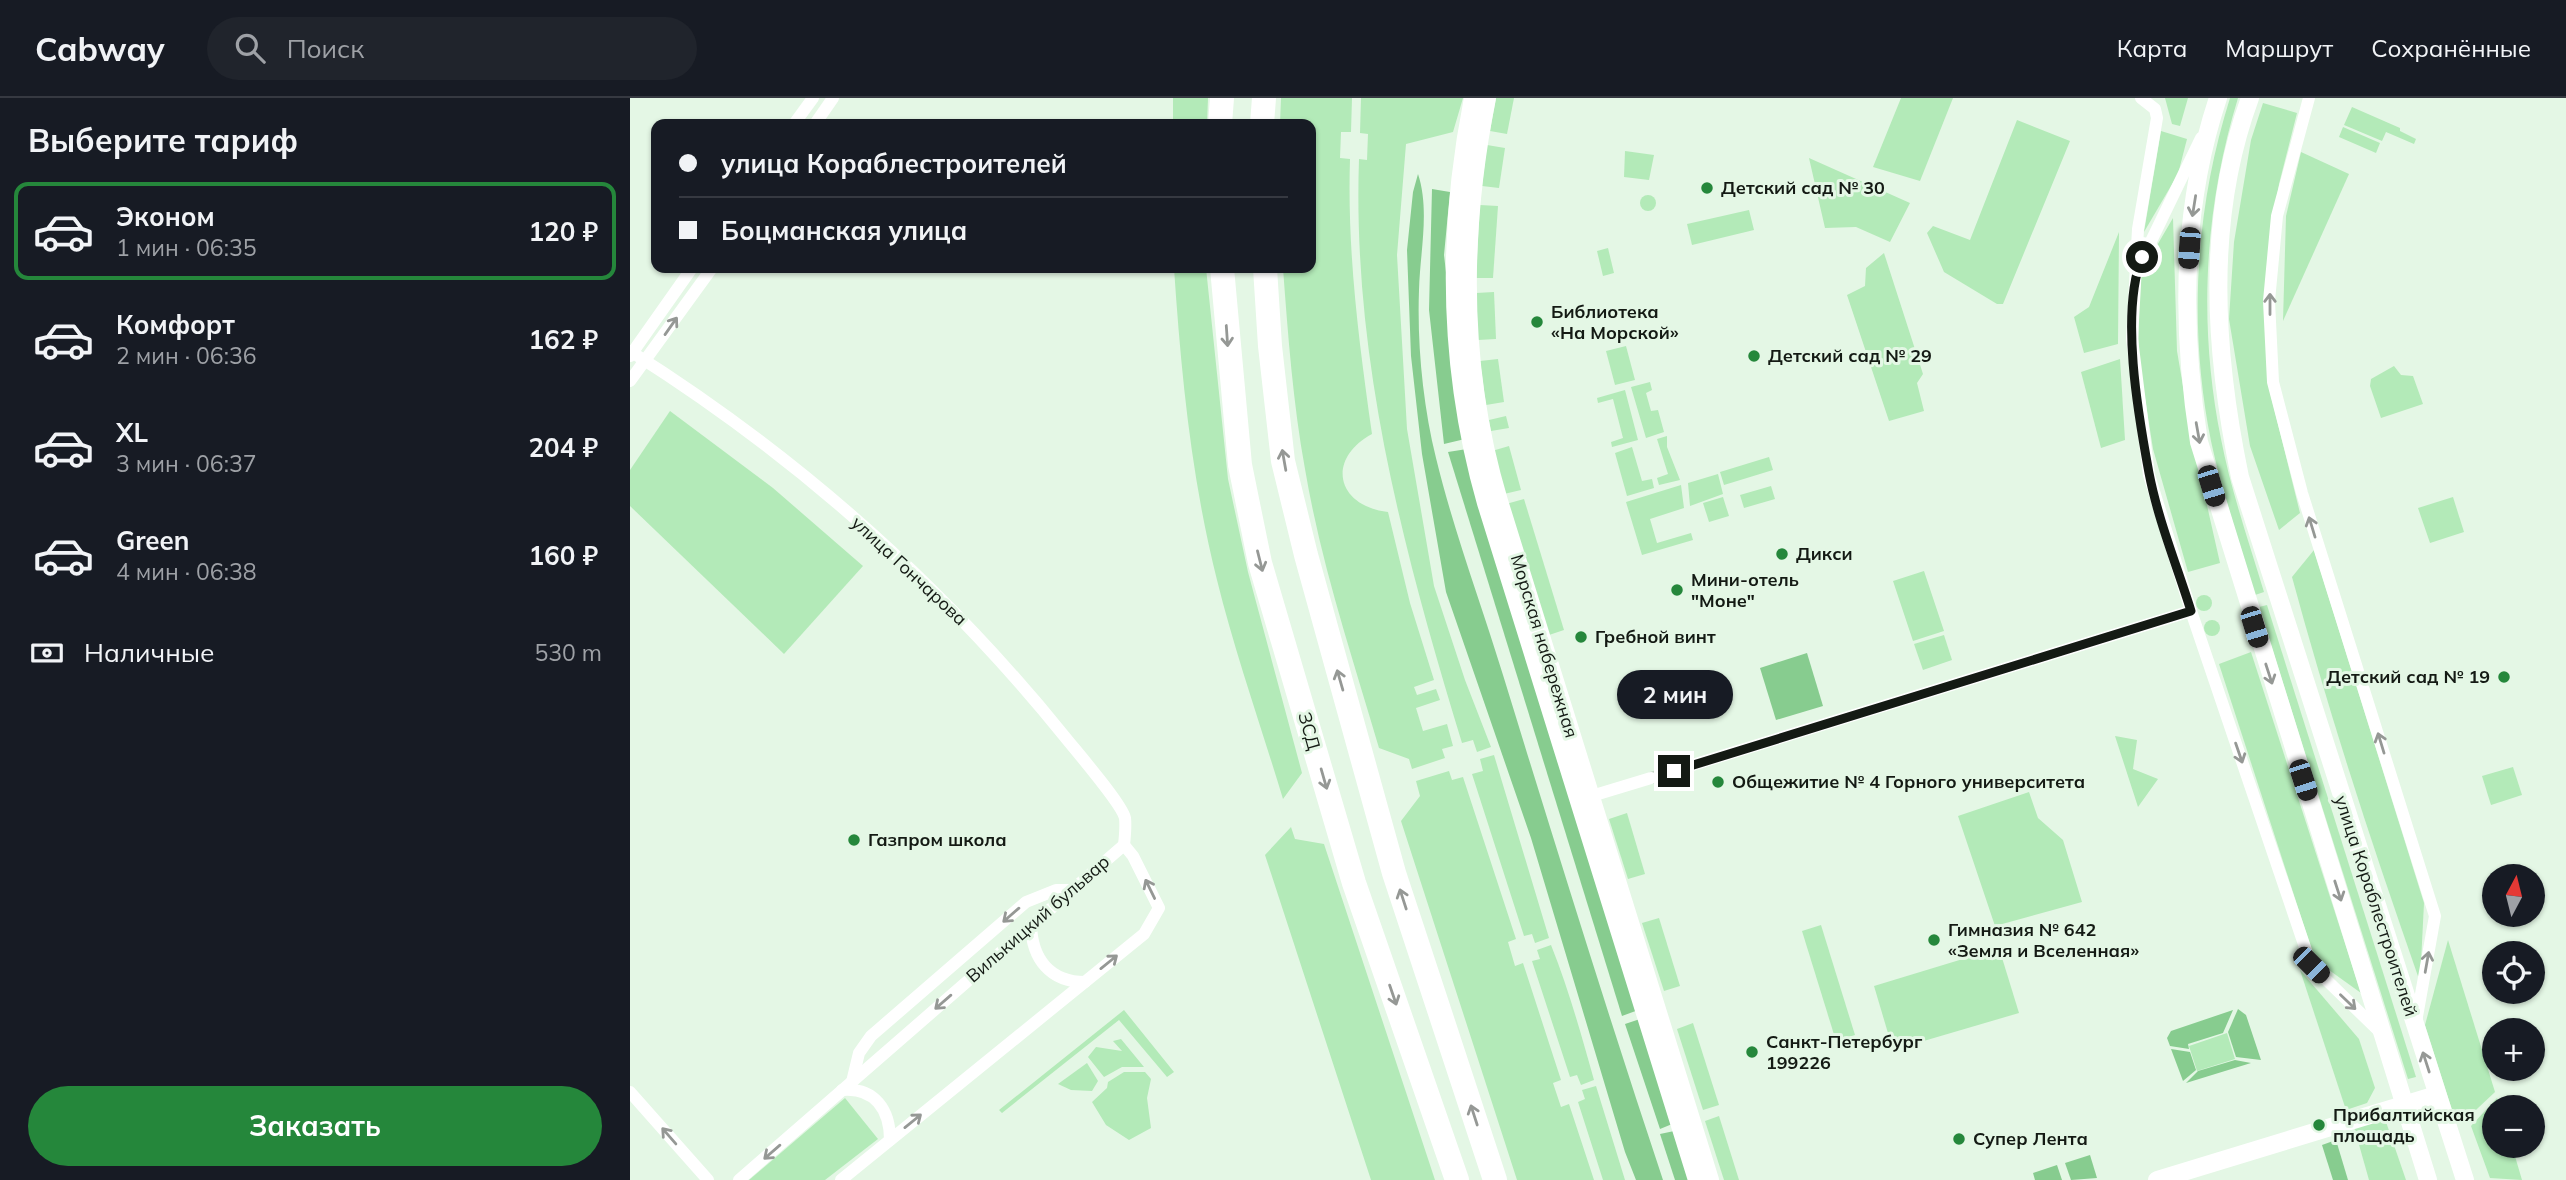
<!DOCTYPE html>
<html lang="ru">
<head>
<meta charset="utf-8">
<style>
	:root { --surface:#171b24; --page:#20242c; --text:#f1f3f6; --muted:#9ea1a6; --line:#363941; --accent:#25873b }
	body { margin:0; font-family:Mulish,sans-serif; background:var(--page); color:var(--text); height:100vh; display:flex; flex-direction:column; font-size:26px; white-space:nowrap }
	* { box-sizing:border-box; margin:0 }
	p { font-size:23px; color:var(--muted) }
	.icon { flex:none; width:38px; height:38px; fill:none; stroke:currentColor; stroke-width:2; stroke-linecap:round; stroke-linejoin:round }
	.map { position:relative; flex:1; overflow:hidden }
	.details { display:flex; flex-direction:column; background:var(--surface); width:630px }
	.details>* { flex:none }
	.banner { position:absolute; left:21px; top:21px; width:665px; height:154px; border-radius:14px; box-shadow:0 2px 5px #0004; display:grid; align-content:center; height:154px; padding:0 28px; background:var(--surface) }
	.needle { width:46px; rotate:7deg }
	.controls { position:absolute; left:1852px; top:766px; display:grid; gap:14px }
	.controls a { display:grid; place-items:center; width:63px; height:63px; border-radius:50%; background:var(--surface); box-shadow:0 2px 5px #0004; font-size:35px }
	.end { position:absolute; width:32px; height:32px; margin:-16px; border:9px solid #141a14; background:#fff; box-shadow:0 0 0 4px #fff }
	.from { border-radius:50% }
	.bubble { position:absolute; height:49px; border-radius:24px; background:var(--surface); box-shadow:0 2px 5px #0004; font-size:23px; font-weight:700; line-height:49px; text-align:center }
	.car { position:absolute; width:21px; height:42px; margin:-21px -10px; border-radius:9px; box-shadow:0 0 5px 2px #0007; background:linear-gradient(#222 24%,#8ab4d8 0 40%,#222 0 76%,#8ab4d8 0 86%,#222 0) }
	.banner b { display:flex; align-items:center; gap:24px; height:66px; font-size:26px }
	.banner b+b { border-top:2px solid var(--line) }
	.banner i { width:18px; height:18px; background:var(--text) }
	ul { padding:0; list-style:none }
	li { display:flex; align-items:center; gap:21px; height:98px; margin:0 14px 10px; padding:0 14px; border:4px solid transparent; border-radius:14px }
	li div { flex:1 }
	li b { display:block; font-size:26px }
	li em { font-style:normal; font-weight:700 }
	li.current { border-color:var(--accent) }
	li>.icon { width:63px; height:63px; stroke-width:1.5 }
	h2 { padding:0 28px; font-size:32px; line-height:84px }
	.pay { display:flex; align-items:center; gap:18px; height:77px; padding:0 28px; font-size:26px }
	.pay p { margin-inline-start:auto }
	.cta { display:flex; gap:14px; margin-top:auto; padding:14px 28px }
	.cta a { flex:1; height:80px; border-radius:42px; background:var(--accent); color:#fff; font-size:28px; font-weight:700; line-height:80px; text-align:center }
	header { display:flex; align-items:center; gap:42px; box-sizing:border-box; height:98px; padding:0 35px; background:var(--surface); border-bottom:2px solid var(--line) }
	header strong { font-size:33px }
	nav { display:flex; gap:38px; margin-inline-start:auto; font-size:24px }
	.search { width:490px; height:63px; background:var(--page); display:flex; align-items:center; gap:18px; box-sizing:border-box; padding:0 24px; border-radius:38px; color:var(--muted); font-size:26px }
	main { display:flex; flex:1; min-height:0 }
	.map>svg:first-child { display:block }
	.green { fill:#b3eab8 }
	.forest { fill:#87cc8f }
	.lines { fill:none; stroke-linecap:round; stroke-linejoin:round }
	.street-tunnel { stroke:#c5d6c6; stroke-width:12; stroke-dasharray:12 6; stroke-linecap:butt }
	.street { stroke:#fff; stroke-width:12 }
	.secondary { stroke:#fff; stroke-width:18 }
	.highway { stroke:#fff; stroke-width:24 }
	.oneway { stroke:#959895 }
	.route { stroke:#141a14; stroke-width:9 }
	.poi-dot { fill:#25873b; stroke:#e4f7e5; stroke-width:2.5 }
	.labels { text-anchor:middle; stroke-width:6; stroke-linejoin:round; paint-order:stroke }
	.poi-label { font-size:18px; font-weight:bold; fill:#141a14; stroke:#e4f7e5; text-anchor:start }
	.street-label { font-size:18px; fill:#141a14; stroke:#e4f7e5 }
</style>
</head>
<body>
<header>
<strong>Cabway</strong>
<div class="search"><svg class="icon" aria-label="search" viewBox="0 0 24 24"><circle cx="10" cy="10" r="6"/><path d="M15 15l6 6"/></svg>Поиск</div>
<nav><a>Карта</a><a>Маршрут</a><a>Сохранённые</a></nav>
</header>
<main>
<section class="details">
<h2>Выберите тариф</h2>
<ul>
<li class="current"><svg class="icon" aria-label="car" viewBox="0 0 24 24"><path d="M5 17H2v-5l4-1 3-4h7l3 4 3 1v5h-3M9 17h6M6 11h13"/><circle cx="7" cy="17" r="2"/><circle cx="17" cy="17" r="2"/></svg><div><b>Эконом</b><p>1 мин · 06:35</p></div><em>120 ₽</em></li>
<li><svg class="icon" aria-label="car" viewBox="0 0 24 24"><path d="M5 17H2v-5l4-1 3-4h7l3 4 3 1v5h-3M9 17h6M6 11h13"/><circle cx="7" cy="17" r="2"/><circle cx="17" cy="17" r="2"/></svg><div><b>Комфорт</b><p>2 мин · 06:36</p></div><em>162 ₽</em></li>
<li><svg class="icon" aria-label="car" viewBox="0 0 24 24"><path d="M5 17H2v-5l4-1 3-4h7l3 4 3 1v5h-3M9 17h6M6 11h13"/><circle cx="7" cy="17" r="2"/><circle cx="17" cy="17" r="2"/></svg><div><b>XL</b><p>3 мин · 06:37</p></div><em>204 ₽</em></li>
<li><svg class="icon" aria-label="car" viewBox="0 0 24 24"><path d="M5 17H2v-5l4-1 3-4h7l3 4 3 1v5h-3M9 17h6M6 11h13"/><circle cx="7" cy="17" r="2"/><circle cx="17" cy="17" r="2"/></svg><div><b>Green</b><p>4 мин · 06:38</p></div><em>160 ₽</em></li>
</ul>
<div class="pay"><svg class="icon" aria-label="cash" viewBox="0 0 24 24"><path d="M3 7h18v10H3z"/><circle cx="12" cy="12" r="2"/></svg>Наличные<p>530 m</p></div>
<div class="cta"><a>Заказать</a></div>
</section>
<div class="map">
<svg width="1936" height="1082" viewBox="0 0 1936 1082">
	<rect width="100%" height="100%" fill="#e4f7e5"/>
	<g class="green">
		<polygon points="543,0 578,0 577,26 543,26"/>
		<path d="M651 0H722L721 34H711L710 60 720 61C717 154 729 244 742 336 696 361 706 408 758 414L780 505 804 582 784 589 787 597 806 591 810 602 786 610 793 633 817 626 823 648 812 651 815 660 782 671 779 661 749 650C722 558 691 466 675 371 663 305 658 237 653 170H681V26H650Z"/>
		<path d="M731 0H833L823 34 776 46 767 157 777 331 804 488 835 582 861 649 847 654 843 642 832 645C774 455 722 262 729 61L737 62 738 36 730 35Z"/>
		<polygon points="866,0 884,0 877,36 860,33"/>
		<polygon points="1271,0 1323,0 1290,83 1243,69"/>
		<polygon points="1535,0 1558,0 1550,28 1542,26"/>
		<path d="M1600 0H1608C1574 111 1568 227 1591 341 1601 393 1619 444 1634 494L1625 497C1610 446 1592 395 1581 343 1558 229 1565 111 1600 0Z"/>
		<polygon points="1633,5 1667,15 1649,86 1639,154 1639,290 1670,415 1649,432 1620,348 1599,221 1604,144 1621,42"/>
		<polygon points="1722,9 1770,30 1770,33 1786,41 1784,46 1756,34 1752,43 1714,27"/>
		<polygon points="1387,22 1440,43 1373,206 1367,206 1314,174 1297,135 1303,128 1340,142"/>
		<polygon points="1713,29 1750,45 1746,55 1709,39"/>
		<polygon points="1531,33 1557,41 1548,76 1514,134"/>
		<polygon points="857,47 875,50 869,90 852,88"/>
		<polygon points="995,53 1024,57 1019,82 994,79"/>
		<polygon points="1671,54 1719,76 1653,223 1656,118"/>
		<polygon points="1179,60 1280,105 1260,144 1226,129 1195,130"/>
		<circle cx="1018" cy="105" r="8"/>
		<polygon points="850,107 868,108 863,180 846,180"/>
		<polygon points="1119,112 1124,132 1062,147 1057,126"/>
		<polygon points="1543,120 1547,253 1562,341 1590,465 1558,474 1523,351 1509,262 1508,180"/>
		<polygon points="1489,134 1488,246 1454,255 1444,219 1459,209"/>
		<polygon points="978,150 984,175 973,178 967,153"/>
		<polygon points="1254,155 1293,276 1287,285 1294,313 1259,323 1217,197 1235,188 1236,170"/>
		<path d="M544 170H576L598 381 618 474 672 675 653 701C631 628 605 555 587 482 561 379 551 274 544 170Z"/>
		<polygon points="864,194 866,241 848,242 846,195"/>
		<polygon points="996,248 1005,282 985,287 976,253"/>
		<polygon points="868,261 874,304 856,307 850,263"/>
		<polygon points="1490,261 1495,342 1471,350 1451,274"/>
		<polygon points="1764,268 1771,277 1783,278 1793,306 1751,320 1740,288 1741,281"/>
		<polygon points="1020,284 1022,292 1016,295 1021,313 1028,312 1034,334 1016,340 1001,289"/>
		<polygon points="995,292 1008,342 982,349 981,344 993,340 983,301 968,305 967,300"/>
		<polygon points="40,313 143,390 233,468 154,556 0,408 0,372"/>
		<polygon points="876,318 879,330 861,333 859,322"/>
		<polygon points="1037,338 1037,349 1050,382 1029,387 1027,380 1038,376 1027,341"/>
		<polygon points="879,348 891,392 874,396 862,353"/>
		<polygon points="1002,349 1012,383 1022,381 1024,390 997,398 985,355"/>
		<polygon points="1139,359 1143,372 1094,387 1090,374"/>
		<polygon points="1088,376 1093,396 1060,408 1058,385"/>
		<polygon points="1051,387 1054,410 1020,421 1027,445 1061,435 1063,442 1012,457 996,404"/>
		<polygon points="1141,388 1145,401 1114,410 1110,397"/>
		<polygon points="1093,399 1099,418 1079,424 1073,405"/>
		<polygon points="1823,399 1834,434 1800,445 1788,410"/>
		<polygon points="894,401 934,532 916,538 876,406"/>
		<path d="M1684 452 1794 805 1790 884C1743 750 1699 616 1662 479Z"/>
		<polygon points="1294,473 1314,533 1283,543 1263,483"/>
		<circle cx="1574" cy="505" r="8"/>
		<polygon points="1637,507 1786,979 1778,981 1629,509"/>
		<circle cx="1582" cy="530" r="8"/>
		<polygon points="1314,537 1322,562 1293,572 1284,546"/>
		<polygon points="1621,554 1731,895 1685,862 1589,566"/>
		<polygon points="1485,638 1507,642 1503,671 1528,681 1508,709"/>
		<polygon points="864,657 919,840 905,845 902,836 894,838 842,676 853,673 850,661"/>
		<polygon points="1883,669 1892,697 1861,707 1852,678"/>
		<polygon points="819,673 822,682 833,679 886,841 878,844 885,868 893,865 931,982 923,985 931,1009 939,1006 964,1082 887,1082 771,723 790,698 786,683"/>
		<polygon points="1399,694 1408,720 1433,742 1452,804 1365,828 1328,718"/>
		<polygon points="997,715 1015,776 998,781 979,721"/>
		<polygon points="661,729 665,741 694,746 805,1082 741,1082 635,757"/>
		<polygon points="1029,820 1050,888 1034,893 1012,825"/>
		<polygon points="1191,827 1225,937 1206,943 1172,833"/>
		<polygon points="1818,842 1865,994 1831,1026 1822,1012 1795,927"/>
		<path d="M921 847C939 892 951 936 964 982L951 987 947 977 940 979 902 863 910 861 907 852Z"/>
		<polygon points="1369,850 1389,915 1263,952 1244,888"/>
		<polygon points="1670,872 1729,941 1745,990 1737,1005 1716,1012"/>
		<polygon points="494,912 544,974 537,979 489,922 372,1015 369,1012"/>
		<polygon points="1063,925 1089,1007 1073,1012 1047,931"/>
		<polygon points="1597,935 1605,961 1567,973 1559,948"/>
		<polygon points="491,941 514,969 492,969 474,979 458,959 466,949 492,953 483,943"/>
		<polygon points="457,965 468,983 462,993 441,992 428,986"/>
		<polygon points="494,974 515,974 521,981 517,1000 521,1030 499,1042 476,1027 462,1004 477,990 478,984"/>
		<polygon points="966,988 995,1082 973,1082 948,1004 955,1001 952,992"/>
		<polygon points="215,1000 248,1041 195,1082 119,1082"/>
		<polygon points="1867,1000 1870,1010 1864,1010 1864,1048 1882,1048 1892,1082 1860,1080 1841,1028"/>
		<polygon points="1089,1018 1109,1082 1094,1082 1075,1023"/>
		<polygon points="1755,1021 1776,1082 1739,1082 1724,1029"/>
	</g>
	<g class="forest">
		<path d="M788 76C800 112 790 154 789 192 787 247 793 307 806 360 824 434 851 505 873 577 925 746 977 914 1033 1082H1006L995 1054 901 740 816 494 792 356 781 258 777 152 783 94Z"/>
		<polygon points="802,91 820,94 814,157 835,341 814,346 799,212"/>
		<polygon points="837,351 1011,911 992,918 818,354"/>
		<polygon points="1177,555 1193,608 1146,622 1130,570"/>
		<polygon points="1608,911 1616,917 1631,962 1606,959 1598,934"/>
		<polygon points="1603,912 1593,935 1558,946 1559,951 1540,948 1537,940 1541,933"/>
		<polygon points="1013,920 1047,1024 1030,1031 995,926"/>
		<polygon points="1541,951 1560,954 1566,972 1553,983"/>
		<polygon points="1605,962 1621,965 1556,985 1568,973"/>
		<polygon points="1049,1032 1065,1082 1045,1082 1030,1036"/>
		<polygon points="1706,1042 1718,1082 1703,1082 1692,1047"/>
		<polygon points="1460,1057 1467,1080 1441,1082 1435,1065"/>
		<polygon points="1427,1067 1432,1082 1405,1082 1403,1075"/>
	</g>
	<g class="lines">
		<polyline class="street-tunnel" points="1021,680 1043,673"/>
		<g class="street">
			<polyline points="1511,0 1525,11 1527,20 1508,131 1502,241 1519,377 1561,513 1681,867 1751,935"/>
			<polyline points="1679,0 1647,118 1639,203 1643,284 1672,395 1805,818 1786,924"/>
			<polyline points="164,26 183,0"/>
			<polyline points="185,26 203,0"/>
			<polyline points="1509,168 1571,40"/>
			<path d="M0 253C165 357 313 488 435 639 447 654 492 706 495 720 496 729 495 738 494 747"/>
			<polyline points="0,258 62,170"/>
			<polyline points="0,283 82,170"/>
			<polyline points="1043,673 1561,513"/>
			<polyline points="955,700 1021,680"/>
			<path d="M401 827C402 861 420 884 455 884"/>
			<polyline points="222,984 229,955 241,938 396,804 426,792 442,792"/>
			<path d="M212 992C245 989 260 1012 260 1042"/>
			<polyline points="0,994 78,1082"/>
			<polyline points="109,1082 494,747"/>
			<polyline points="211,1082 514,836 529,810 503,758 494,747"/>
		</g>
		<g class="secondary">
			<path d="M843 0C816 136 818 272 856 405L1067 1082"/>
			<path d="M857 0C830 135 829 270 869 403L1080 1082"/>
			<path d="M1588 0C1551 111 1551 230 1569 344L1798 1082"/>
			<path d="M1620 0C1575 122 1584 254 1610 379L1835 1082"/>
			<polyline points="1527,1082 1806,997"/>
		</g>
		<g class="highway">
			<polyline points="590,26 592,0"/>
			<polyline points="632,26 634,0"/>
			<polyline points="592,170 610,367 630,465 724,785 827,1082"/>
			<polyline points="635,170 640,248 653,363 676,457 764,775 865,1082"/>
		</g>
	</g>
	<defs><path id="oneway-shaft" d="M-6 0H5M1.5-3L5.5 0L1.5 3" fill="none" stroke-width="1.6" stroke-linecap="round" stroke-linejoin="round" transform="scale(1.75)"/></defs>
	<g class="oneway">
		<use href="#oneway-shaft" transform="translate(1564 108) rotate(99)"/>
		<use href="#oneway-shaft" transform="translate(1640 206) rotate(-90)"/>
		<use href="#oneway-shaft" transform="translate(41 228) rotate(-55)"/>
		<use href="#oneway-shaft" transform="translate(597 238) rotate(86)"/>
		<use href="#oneway-shaft" transform="translate(1568 335) rotate(80)"/>
		<use href="#oneway-shaft" transform="translate(654 362) rotate(-100)"/>
		<use href="#oneway-shaft" transform="translate(1682 429) rotate(-107)"/>
		<use href="#oneway-shaft" transform="translate(630 463) rotate(76)"/>
		<use href="#oneway-shaft" transform="translate(1639 576) rotate(72)"/>
		<use href="#oneway-shaft" transform="translate(710 582) rotate(-106)"/>
		<use href="#oneway-shaft" transform="translate(1751 645) rotate(-107)"/>
		<use href="#oneway-shaft" transform="translate(1609 655) rotate(71)"/>
		<use href="#oneway-shaft" transform="translate(694 681) rotate(74)"/>
		<use href="#oneway-shaft" transform="translate(520 791) rotate(-116)"/>
		<use href="#oneway-shaft" transform="translate(1708 793) rotate(72)"/>
		<use href="#oneway-shaft" transform="translate(773 801) rotate(-108)"/>
		<use href="#oneway-shaft" transform="translate(381 817) rotate(139)"/>
		<use href="#oneway-shaft" transform="translate(479 864) rotate(-39)"/>
		<use href="#oneway-shaft" transform="translate(1797 864) rotate(-80)"/>
		<use href="#oneway-shaft" transform="translate(763 897) rotate(71)"/>
		<use href="#oneway-shaft" transform="translate(313 904) rotate(139)"/>
		<use href="#oneway-shaft" transform="translate(1718 904) rotate(44)"/>
		<use href="#oneway-shaft" transform="translate(1796 964) rotate(-108)"/>
		<use href="#oneway-shaft" transform="translate(844 1017) rotate(-108)"/>
		<use href="#oneway-shaft" transform="translate(283 1023) rotate(-39)"/>
		<use href="#oneway-shaft" transform="translate(39 1038) rotate(-131)"/>
		<use href="#oneway-shaft" transform="translate(142 1054) rotate(139)"/>
	</g>
	<g class="lines">
		<path class="route" d="M1044 673 1561 513C1547 468 1528 422 1519 375 1508 316 1490 214 1512 159"/>
	</g>
	<g class="poi-dot">
		<circle cx="1077" cy="90" r="7"/>
		<circle cx="907" cy="224" r="7"/>
		<circle cx="1124" cy="258" r="7"/>
		<circle cx="1152" cy="456" r="7"/>
		<circle cx="1047" cy="492" r="7"/>
		<circle cx="951" cy="539" r="7"/>
		<circle cx="1874" cy="579" r="7"/>
		<circle cx="1088" cy="684" r="7"/>
		<circle cx="224" cy="742" r="7"/>
		<circle cx="1304" cy="842" r="7"/>
		<circle cx="1122" cy="954" r="7"/>
		<circle cx="1689" cy="1027" r="7"/>
		<circle cx="1329" cy="1041" r="7"/>
	</g>
	<g class="labels">
		<g class="poi-label">
			<text x="1091" y="96">Детский сад № 30</text>
			<text x="921" y="220">Библиотека<tspan x="921" dy="21">«На Морской»</tspan></text>
			<text x="1138" y="264">Детский сад № 29</text>
			<text x="1166" y="462">Дикси</text>
			<text x="1061" y="488">Мини-отель<tspan x="1061" dy="21">"Моне"</tspan></text>
			<text x="965" y="545">Гребной винт</text>
			<text x="1860" y="585" text-anchor="end">Детский сад № 19</text>
			<text x="1102" y="690">Общежитие № 4 Горного университета</text>
			<text x="238" y="748">Газпром школа</text>
			<text x="1318" y="838">Гимназия № 642<tspan x="1318" dy="21">«Земля и Вселенная»</tspan></text>
			<text x="1136" y="950">Санкт-Петербург<tspan x="1136" dy="21">199226</tspan></text>
			<text x="1703" y="1023">Прибалтийская<tspan x="1703" dy="21">площадь</tspan></text>
			<text x="1343" y="1047">Супер Лента</text>
		</g>
		<g class="street-label">
			<text transform="translate(279 473) rotate(43)" y="6">улица Гончарова</text>
			<text transform="translate(914 548) rotate(73)" y="6">Морская набережная</text>
			<text transform="translate(679 633) rotate(74)" y="6">ЗСД</text>
			<text transform="translate(1746 808) rotate(72)" y="6">улица Кораблестроителей</text>
			<text transform="translate(408 821) rotate(-41)" y="6">Вилькицкий бульвар</text>
		</g>
	</g>
</svg>
<div class="controls">
<a><svg class="needle" viewBox="-14 -14 28 28"><path d="M0-13l5 13h-10z" fill="#e53935"/><path d="M0 13l5-13h-10z" fill="#9ea1a6"/></svg></a>
<a><svg class="icon" aria-label="locate" viewBox="0 0 24 24"><circle cx="12" cy="12" r="6"/><path d="M12 2v4M12 18v4M2 12h4M18 12h4"/></svg></a>
<a>+</a>
<a>−</a>
</div>
<i class="end from" style="left:1512px;top:159px"></i>
<i class="end" style="left:1044px;top:673px"></i>
<div class="bubble" style="left:987px;top:572px;width:116px">2 мин</div>
<i class="car" style="left:1559px;top:150px;rotate:184deg"></i>
<i class="car" style="left:1581px;top:388px;rotate:163deg"></i>
<i class="car" style="left:1624px;top:529px;rotate:163deg"></i>
<i class="car" style="left:1673px;top:682px;rotate:162deg"></i>
<i class="car" style="left:1681px;top:867px;rotate:135deg"></i>
<div class="banner">
<b><i class="from"></i>улица Кораблестроителей</b>
<b><i></i>Боцманская улица</b>
</div>
</div>
</main>
</body>
</html>
